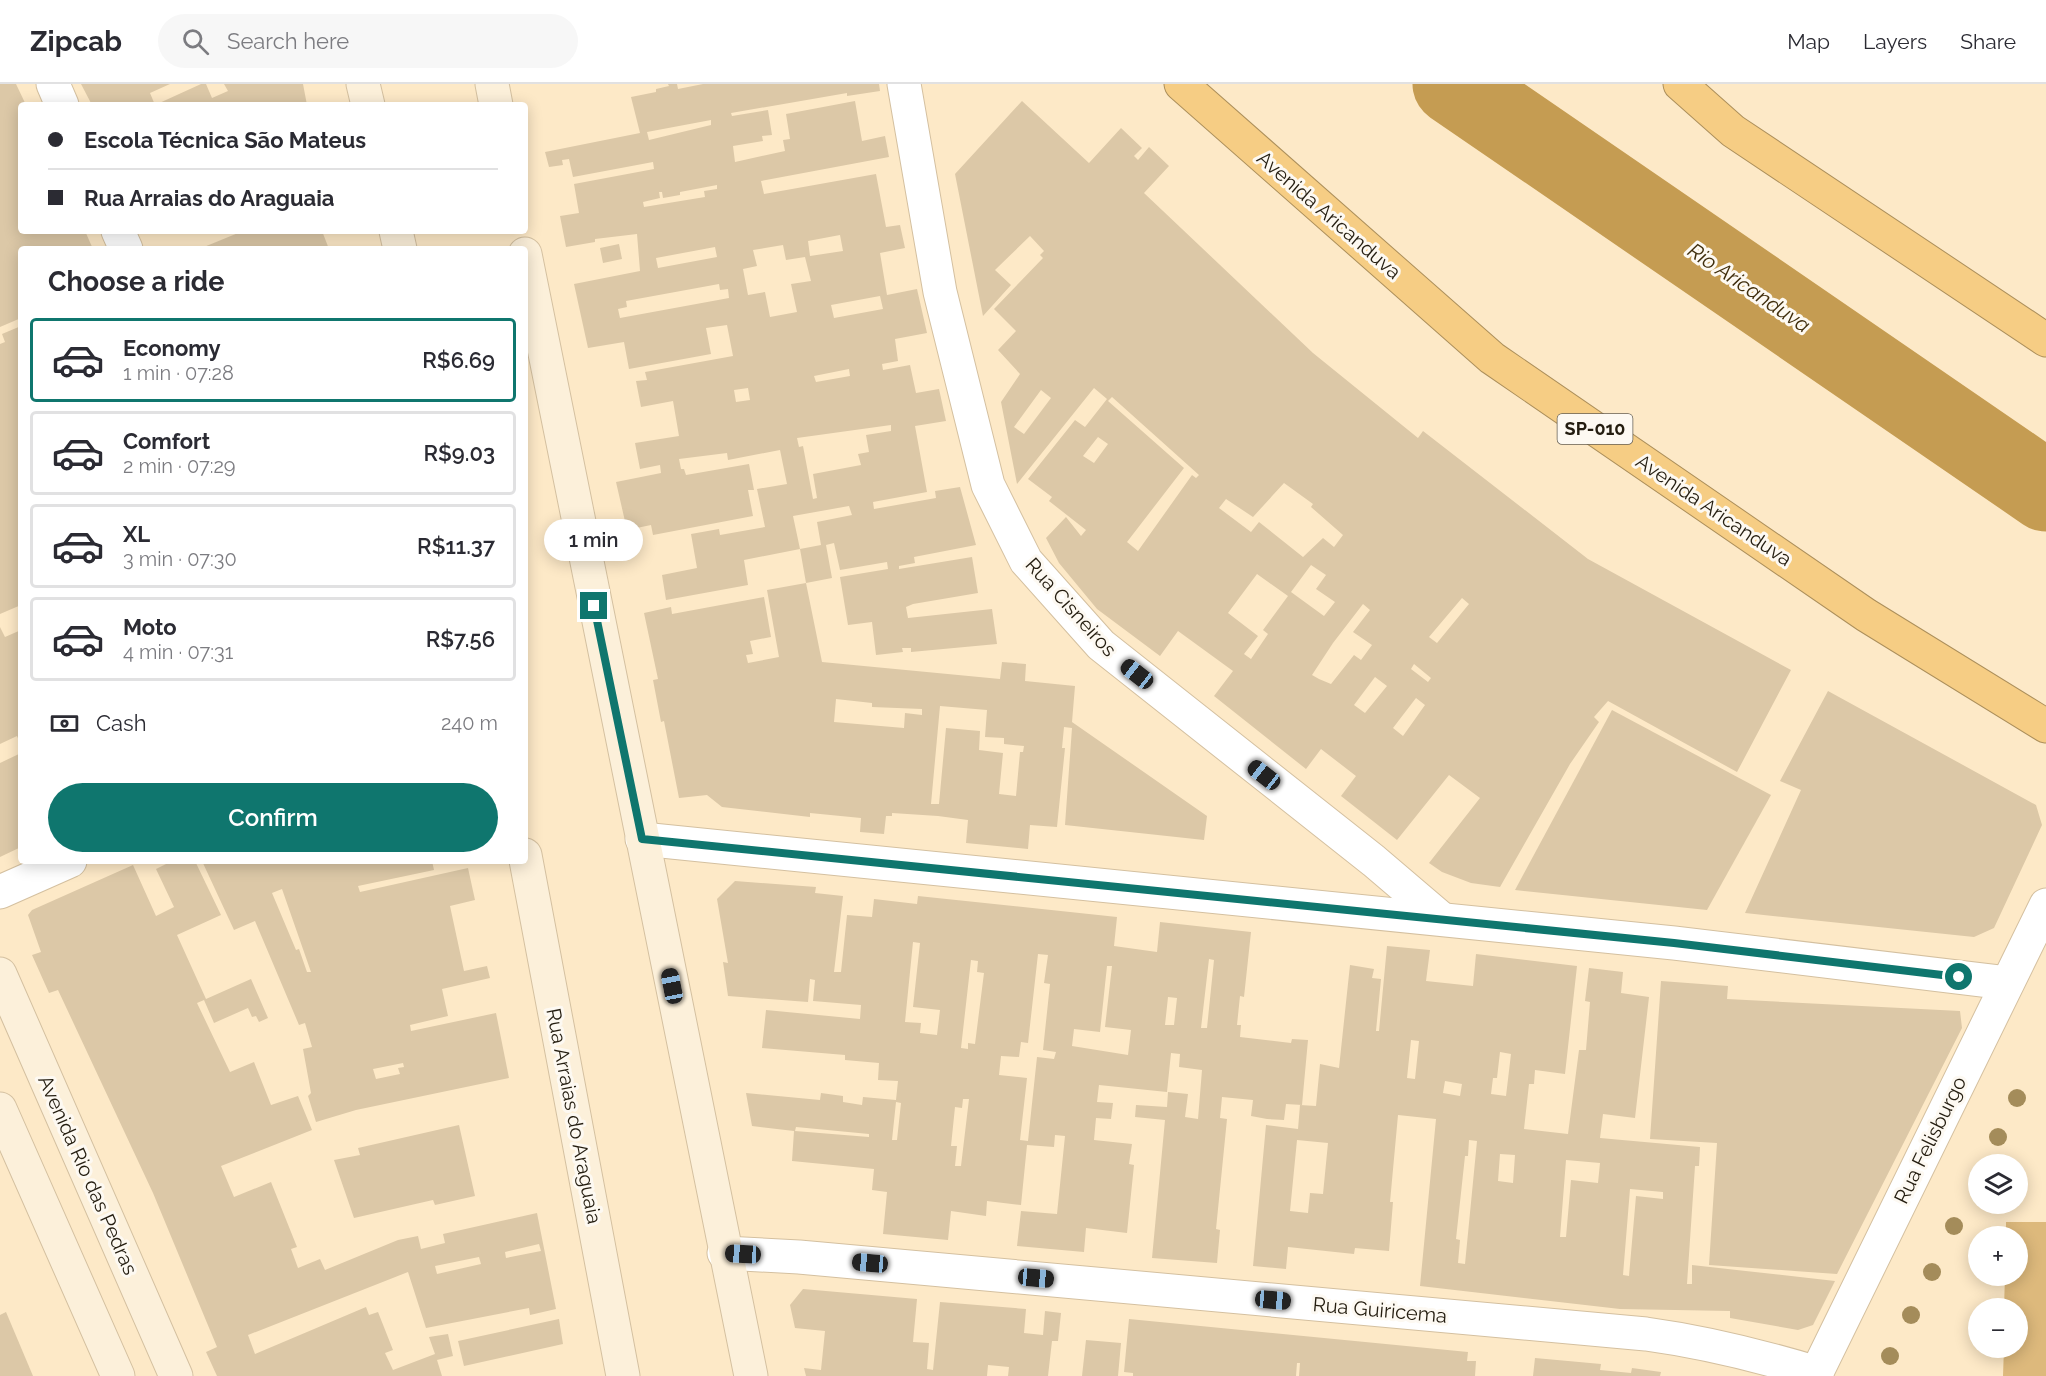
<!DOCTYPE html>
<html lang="en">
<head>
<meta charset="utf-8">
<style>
	:root { --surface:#fff; --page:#f7f7f7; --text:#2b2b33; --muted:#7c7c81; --line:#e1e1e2; --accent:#0f766e }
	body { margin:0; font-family:Raleway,sans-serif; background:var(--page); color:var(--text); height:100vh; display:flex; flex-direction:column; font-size:22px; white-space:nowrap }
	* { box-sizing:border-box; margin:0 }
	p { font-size:20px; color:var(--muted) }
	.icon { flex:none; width:33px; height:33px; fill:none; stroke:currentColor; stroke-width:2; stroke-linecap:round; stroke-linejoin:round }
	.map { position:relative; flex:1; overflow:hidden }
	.drawer { position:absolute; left:18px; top:162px; width:510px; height:618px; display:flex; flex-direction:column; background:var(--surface); border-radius:6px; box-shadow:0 3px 15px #0003 }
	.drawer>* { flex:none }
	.banner { position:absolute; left:18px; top:18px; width:510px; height:132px; border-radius:6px; box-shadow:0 3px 15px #0003; display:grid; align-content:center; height:132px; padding:0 30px; background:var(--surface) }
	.tools { position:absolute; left:1968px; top:1070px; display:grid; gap:12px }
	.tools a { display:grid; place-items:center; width:60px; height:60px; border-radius:50%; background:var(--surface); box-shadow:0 3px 15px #0003; font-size:30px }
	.end { position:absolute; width:27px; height:27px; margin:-14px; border:8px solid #0f766e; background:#fff; box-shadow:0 0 0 3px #fff }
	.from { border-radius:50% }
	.bubble { position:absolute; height:42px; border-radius:21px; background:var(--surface); box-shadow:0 3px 15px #0003; font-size:20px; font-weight:600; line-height:42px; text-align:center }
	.car { position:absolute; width:18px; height:36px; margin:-18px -9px; border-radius:8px; box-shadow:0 0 4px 2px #0007; background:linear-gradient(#222 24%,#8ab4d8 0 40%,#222 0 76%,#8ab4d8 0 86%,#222 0) }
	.banner b { display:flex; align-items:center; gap:21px; height:57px; font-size:22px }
	.banner b+b { border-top:2px solid var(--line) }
	.banner i { width:15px; height:15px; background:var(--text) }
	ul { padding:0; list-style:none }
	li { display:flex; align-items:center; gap:18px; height:84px; margin:0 12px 9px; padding:0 18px; border:3px solid var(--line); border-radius:6px }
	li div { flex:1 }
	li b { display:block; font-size:22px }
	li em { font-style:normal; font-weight:600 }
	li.current { border-color:var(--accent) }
	li>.icon { width:54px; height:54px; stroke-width:1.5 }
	h2 { padding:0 30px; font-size:27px; line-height:72px }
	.pay { display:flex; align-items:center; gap:15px; height:66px; padding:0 30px; font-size:22px }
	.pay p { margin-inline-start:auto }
	.action { display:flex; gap:12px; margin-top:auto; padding:12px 30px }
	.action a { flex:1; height:69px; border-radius:36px; background:var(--accent); color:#fff; font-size:24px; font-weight:600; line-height:69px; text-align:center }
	header { display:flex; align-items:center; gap:36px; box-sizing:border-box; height:84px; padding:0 30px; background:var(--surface); border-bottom:2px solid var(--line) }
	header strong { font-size:28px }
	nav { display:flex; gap:33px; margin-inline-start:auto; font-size:21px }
	.search { width:420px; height:54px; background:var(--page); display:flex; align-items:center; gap:15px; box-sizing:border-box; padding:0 21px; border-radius:33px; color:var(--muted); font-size:22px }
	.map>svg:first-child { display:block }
	.green { fill:#ddb97c }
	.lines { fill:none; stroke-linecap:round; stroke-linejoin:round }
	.river { stroke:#c59c52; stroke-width:81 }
	.building { fill:#dcc8a7; fill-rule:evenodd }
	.street-casing { stroke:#d4c0a0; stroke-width:35 }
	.secondary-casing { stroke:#d4c0a0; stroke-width:35 }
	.highway-casing { stroke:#ac8f5b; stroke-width:35 }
	.street { stroke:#fff; stroke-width:33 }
	.secondary { stroke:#fcf0da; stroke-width:33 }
	.highway { stroke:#f6cd84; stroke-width:33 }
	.tree { fill:#a48c5a }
	.route { stroke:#0f766e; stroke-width:8 }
	.labels { text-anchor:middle; stroke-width:6; stroke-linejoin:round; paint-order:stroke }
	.shield { fill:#fdf9f2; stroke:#655f54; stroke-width:1.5 }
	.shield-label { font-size:18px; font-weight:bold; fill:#241d10 }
	.street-label { font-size:20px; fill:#241d10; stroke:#fdf9f2 }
	.water-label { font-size:21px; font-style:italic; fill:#402e0d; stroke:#fdf9f2 }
</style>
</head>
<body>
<header>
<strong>Zipcab</strong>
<div class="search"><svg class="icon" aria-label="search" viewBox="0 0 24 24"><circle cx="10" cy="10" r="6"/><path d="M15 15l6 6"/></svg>Search here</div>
<nav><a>Map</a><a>Layers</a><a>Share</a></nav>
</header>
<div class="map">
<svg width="2046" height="1292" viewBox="0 0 2046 1292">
	<rect width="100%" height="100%" fill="#fde9c7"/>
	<polygon class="green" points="2006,1138 2046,1138 2046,1292 2003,1292 2004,1263 2018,1263 2018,1224 2004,1224 2005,1191 2018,1191 2018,1152 2006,1152"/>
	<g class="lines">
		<polyline class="river" points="1453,0 2046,407"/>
	</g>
	<g class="building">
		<polygon points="0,0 16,0 26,21 21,21 21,147 85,147 93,165 21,165 21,234 0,243"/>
		<polygon points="81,0 170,0 150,9 155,21 92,21"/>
		<polygon points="201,0 206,0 212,14 228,7 224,0 303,0 307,21 155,21"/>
		<path d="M668 0H677L678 5 703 0H879L880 7 847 12V9L731 29 732 32 768 26 772 51 762 52 763 57 733 62 735 78 785 67 783 56 790 55 786 30 855 17 862 57 885 52 889 73 761 97 764 110 876 90 886 143 900 141 905 164 880 169 887 211 917 205 927 249 895 255 898 277 882 280 883 286 910 281 916 309 939 305 946 337 915 342 927 408 873 418 874 425 936 414 935 407 960 403 976 461 914 473 915 479 899 482V485L972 473 978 509 913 520 906 523 908 534 992 525 997 560 911 568V564H902L903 568 876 571 872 538 848 541 840 493 888 485 887 478 840 486 834 459 826 461 832 494 806 499 800 465 821 461 817 438 852 431 849 422 793 432 800 465 744 476 748 501 666 516 662 491 697 484 691 450 719 445 720 451 765 443 757 405 787 400 780 366 728 376 727 369 679 375 681 385H684L686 391 749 380 754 406H748L753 432 653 451 651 441 627 446 616 398 661 389 660 381 640 385 635 359 679 352 673 317 641 323 636 297 647 296 645 288 733 272 727 241 706 244 711 270 629 285 624 258 588 264 574 200 640 187 637 150 595 155V158L566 163 560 132 579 129 574 100 654 85 653 78 573 93 569 75 562 76 563 81 549 83 545 68 640 49 631 13 656 8V5L669 2ZM711 36V41L649 56 647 48ZM717 101V105L704 107 705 113 644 123 643 118 660 114 659 108H662L663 114 680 111V108ZM840 151 843 167 810 172 808 157ZM783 161 786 176 805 173 811 197 791 200 797 228 770 233 765 208 748 211 743 185 757 182 753 166ZM715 163 717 173 658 184 656 174ZM719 200 720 206 728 205 729 214 620 234 618 225 627 223 626 217ZM880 212 883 225 834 234 831 221ZM849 285 850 292 816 298 814 292ZM748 304 750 316 736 318 734 306ZM891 341V347L866 351 869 368 858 370 861 381 813 390 817 414 813 415 803 362 799 363 797 354Z"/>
		<path d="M1022 17 1089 79 1121 44 1142 64 1134 72 1138 76 1149 63 1169 82 1144 109 1313 269 1418 354 1423 347 1588 475 1791 586 1737 688 1608 617 1594 633 1599 638 1570 680 1500 803 1471 799 1442 788 1429 779 1480 714 1449 691 1397 756 1341 712 1356 692 1321 665 1306 685 1214 612 1233 587 1178 547 1160 572 1097 525 1059 479 1046 454 1066 433 1081 452 1086 446 1049 417 1052 413 1028 395 1075 336 1085 343 1107 315 1094 304 1017 400 1001 318 1020 290 998 266 1016 247 994 225 1043 174 1040 171 1044 167 1030 152 995 186 1011 201 983 232 955 90ZM1041 306 1051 314 1024 350 1014 343ZM1112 313 1199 391 1196 394 1192 391 1138 467 1127 458 1184 384 1108 317ZM1098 353 1108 360 1094 379 1083 372ZM1284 399 1313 420 1311 423 1343 451 1334 463 1323 454 1303 473 1259 438 1251 448 1219 424 1226 415 1253 433ZM1311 481 1326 491 1316 505 1335 518 1324 532 1291 508ZM1257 490 1288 512 1263 546 1268 550 1251 575 1244 570 1258 552 1228 529ZM1462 514 1469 520 1437 559 1429 553ZM1363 520 1370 526 1353 548 1372 561 1361 576 1354 571 1331 600 1319 595 1312 591 1333 559ZM1414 580 1431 594 1428 598 1411 585ZM1375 593 1387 602 1365 629 1354 621ZM1416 614 1425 621 1403 652 1393 644Z"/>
		<polygon points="243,147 322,147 329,165 199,165"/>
		<polygon points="619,160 622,175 603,179 600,164"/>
		<polygon points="21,242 21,521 0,530 0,260 5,258 2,250"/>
		<path d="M806 499 822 578 1000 595 1002 578 1026 580 1025 597 1075 602 1072 638 1207 732 1204 756 1065 741 1072 644 1064 643 1062 664H1065L1057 743 1030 741 1028 765 966 759 968 736 938 732 892 729V732H886L884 750 860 748 861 734 810 729V733L722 723 707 711 679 714 664 637 661 638 653 596 658 595 644 529 671 523 672 530 764 513 771 553 750 557 753 570 746 571 748 579 779 573 767 506ZM836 615 872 619V623L922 625V631L905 629 904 644 834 638ZM940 622 987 626 985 653 1004 654V660L1024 662 1023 668H1020L1016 712 999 710 1003 669 979 666 980 647 946 644 939 720H931Z"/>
		<polygon points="0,543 5,553 21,546 21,661 17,652 0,660"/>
		<polygon points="1828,607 2036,721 2042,741 1994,844 1974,853 1745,829 1801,706 1780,697"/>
		<polygon points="1612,626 1771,711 1707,826 1515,806"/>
		<polygon points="21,669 21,763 0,773 0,679"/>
		<path d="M172 777H195L221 831 177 851 206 915 251 895 268 934 259 938 256 932 252 933 248 924 214 939 204 916 197 919 230 988 254 978 271 1021 298 1012 312 1046 221 1082 234 1113 271 1098 297 1163 291 1165 298 1184 320 1175 325 1186 398 1156 418 1152 421 1165 445 1159 443 1150 537 1129 556 1225 530 1231 529 1224 426 1244 408 1188 248 1251 255 1270 366 1223 369 1231 378 1228 393 1266 385 1269 393 1286 435 1270 429 1253 448 1250 453 1272 437 1276 442 1292H217L206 1268 217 1263 153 1109 58 906 49 909 32 871 41 868 28 831 32 826 133 781 156 832 174 823 156 785ZM539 1160 541 1167 506 1174 505 1168ZM479 1173 481 1180 437 1190 435 1182Z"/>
		<path d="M202 777H432L434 786 358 802 360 808 468 784 475 816 450 822 464 887 487 882 490 894 442 905 448 932 410 941 411 947 496 929 509 994 356 1026 316 1038 308 1012 311 1009 303 965 312 963 305 939 299 941 255 837 234 846ZM282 805 311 888H307L299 865 296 866 272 809ZM403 979 404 983 398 984 400 990 376 995 373 985Z"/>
		<path d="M735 797 816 803 815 809 843 812 834 888H841L847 831 872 833 874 815 917 820 918 812 1117 833 1114 862 1157 868 1160 838 1251 848 1244 913 1240 912 1237 941H1241L1240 953 1291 959 1292 955 1308 956 1302 1021 1286 1020 1284 1036 1267 1035 1251 1032 1253 1016 1222 1013 1220 1034 1227 1035 1216 1145 1220 1146 1217 1179 1152 1174 1165 1036 1135 1033 1136 1021 1167 1023 1168 1008 1188 1010 1185 1033 1198 1035 1202 986 1179 983 1180 970 1171 969 1167 1008 1099 1001 1097 1018 1113 1019 1111 1035 1096 1034 1094 1056 1132 1060 1129 1080 1134 1081 1127 1149 1086 1144 1084 1168 1017 1162 1021 1127 1057 1130 1065 1052 1055 1051 1054 1063 1027 1061 1021 1121 987 1117 986 1132 951 1127 948 1156 883 1150 887 1108 872 1106 874 1085 792 1077 794 1047 752 1042 746 1009 820 1016 821 1009 843 1012V1018L862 1021 863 1013 896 1016 898 997 878 996 879 979 845 976V971L762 964 766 926 860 935 861 921 813 917 815 896 810 895 808 918 728 912 723 878 728 879 717 815ZM913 858 920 859 913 923 940 926 937 951 920 949 921 939 905 938ZM1038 870 1048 871 1044 899 1050 900 1043 966 1056 968 1054 975 1037 973 1028 1057 1020 1056 1027 994 999 991 1001 972 1019 973 1021 958 1028 959ZM1209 875 1214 876 1207 944H1201ZM971 876 978 877 977 888 984 889 975 960 968 959V965L961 964ZM1107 882H1112L1105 943 1131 946 1128 971 1072 962 1074 945 1100 948ZM1168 913 1177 914 1174 941H1165ZM963 1015H969L961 1082H955L957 1062H951L955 1023 962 1024ZM896 1018 901 1019 897 1056H892ZM796 1043 869 1050V1053L795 1047Z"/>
		<path d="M1387 862 1430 866 1426 897 1473 902 1476 870 1577 882 1565 990 1535 986 1534 1000H1529L1524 1045 1568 1050 1579 966H1586L1590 918 1585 917 1589 884 1623 888 1621 909 1649 913 1635 1034 1603 1030 1600 1054 1700 1063 1699 1082H1695L1687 1200H1692V1181L1835 1197 1813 1241 1798 1246 1730 1234V1227L1620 1225 1420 1202 1436 1035 1398 1031 1390 1118H1393L1389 1167 1355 1164 1354 1170 1288 1163 1286 1185 1253 1182 1266 1041 1298 1045 1300 1021 1316 1022 1320 980 1339 984 1350 881 1374 885 1372 894 1381 895 1376 947H1379ZM1411 956 1419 957 1415 995 1407 994ZM1500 968 1511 970 1506 1012 1491 1010 1493 994H1497ZM1445 997 1462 1000 1460 1012 1443 1009ZM1297 1056 1328 1059 1323 1110 1310 1109 1308 1129 1290 1127ZM1469 1056 1477 1057 1465 1180 1458 1179 1460 1156 1456 1155 1465 1072H1468ZM1500 1070 1515 1071 1513 1099 1498 1097ZM1566 1076 1600 1079 1598 1099 1571 1096 1566 1153H1560ZM1630 1105 1663 1108V1115L1636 1112 1629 1192 1623 1191Z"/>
		<polygon points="1661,897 1728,902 1727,915 1960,927 1962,944 1837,1190 1709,1181 1717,1059 1650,1055"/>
		<polygon points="459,1041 475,1112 435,1121 433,1116 354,1134 334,1076 360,1071 358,1064"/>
		<polygon points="803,1205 917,1215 913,1258 929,1259 927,1285 933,1286 940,1218 1026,1225 1024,1249 1043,1251 1045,1227 1061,1229 1058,1257 1052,1257 1048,1292 1008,1292 1009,1283 988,1281 987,1292 806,1292 804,1284 821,1286 825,1247 795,1244 790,1221"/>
		<polygon points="6,1228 33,1292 0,1292 0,1231"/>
		<polygon points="559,1235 563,1260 464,1282 458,1257"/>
		<polygon points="1129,1235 1468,1268 1467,1277 1476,1277 1475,1292 1299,1292 1300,1279 1297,1279 1296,1292 1133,1292 1133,1289 1124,1288"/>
		<polygon points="1086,1256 1121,1259 1118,1292 1082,1292"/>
		<polygon points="1535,1274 1601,1280 1600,1286 1631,1289 1632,1284 1661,1288 1660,1292 1533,1292"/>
	</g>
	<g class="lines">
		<defs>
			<g id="street">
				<polyline points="53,0 62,21"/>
				<polyline points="904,0 940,208 988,401 1026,477 1101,561 1374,777 1442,835"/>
				<polyline points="118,147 126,165"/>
				<polyline points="642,755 1674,859 2007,899"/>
				<polyline points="0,808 70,777"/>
				<path d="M724 1169 799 1173 1646 1250C1704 1258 1761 1272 1817 1289"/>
				<polyline points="1815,1292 2046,821"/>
			</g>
			<g id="secondary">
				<polyline points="363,0 368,21"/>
				<polyline points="492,0 496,21"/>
				<polyline points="396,147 400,165"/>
				<polyline points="525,170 751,1292"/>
				<polyline points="525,771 623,1292"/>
				<polyline points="0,890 176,1292"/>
				<polyline points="0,1025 118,1292"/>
			</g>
			<g id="highway">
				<polyline points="1181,0 1492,274 1866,531 2046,642"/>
				<polyline points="1680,0 1733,47 2046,256"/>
			</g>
		</defs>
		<use href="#street" class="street-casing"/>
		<use href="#secondary" class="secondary-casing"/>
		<use href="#highway" class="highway-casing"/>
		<use href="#street" class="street"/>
		<use href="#secondary" class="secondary"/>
		<use href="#highway" class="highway"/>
	</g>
	<g class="tree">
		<circle cx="2017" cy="1014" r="9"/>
		<circle cx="1998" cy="1053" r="9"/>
		<circle cx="1954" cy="1142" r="9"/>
		<circle cx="1932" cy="1188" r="9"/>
		<circle cx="1911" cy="1231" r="9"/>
		<circle cx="1890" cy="1272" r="9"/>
	</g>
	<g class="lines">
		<polyline class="route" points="594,522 642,755 1674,859 1959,893"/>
	</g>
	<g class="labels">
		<rect class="shield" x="1557.5" y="330" width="75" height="30" rx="4.5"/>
		<g class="shield-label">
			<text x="1595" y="351">SP-010</text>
		</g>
		<g class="street-label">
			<text transform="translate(1329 131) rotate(41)" y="7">Avenida Aricanduva</text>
			<text transform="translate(1714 426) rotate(34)" y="7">Avenida Aricanduva</text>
			<text transform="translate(1071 523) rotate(48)" y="7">Rua Cisneiros</text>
			<text transform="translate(574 1032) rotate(79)" y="7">Rua Arraias do Araguaia</text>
			<text transform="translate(1930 1056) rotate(-64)" y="7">Rua Felisburgo</text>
			<text transform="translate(88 1091) rotate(66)" y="7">Avenida Rio das Pedras</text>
			<text transform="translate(1380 1226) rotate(5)" y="7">Rua Guiricema</text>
		</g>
		<g class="water-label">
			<text transform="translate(1749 204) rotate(34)" y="7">Rio Aricanduva</text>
		</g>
	</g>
</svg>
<div class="tools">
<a><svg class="icon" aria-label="layers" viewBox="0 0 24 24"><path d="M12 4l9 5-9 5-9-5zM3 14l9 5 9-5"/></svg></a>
<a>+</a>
<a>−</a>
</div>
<i class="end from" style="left:1959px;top:893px"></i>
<i class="end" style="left:594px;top:522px"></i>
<div class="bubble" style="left:544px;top:435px;width:99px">1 min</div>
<i class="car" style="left:1137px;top:590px;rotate:308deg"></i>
<i class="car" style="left:1264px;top:691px;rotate:308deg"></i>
<i class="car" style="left:672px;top:902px;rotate:349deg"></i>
<i class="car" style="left:743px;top:1170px;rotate:273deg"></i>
<i class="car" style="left:870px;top:1179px;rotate:275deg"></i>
<i class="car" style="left:1036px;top:1194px;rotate:95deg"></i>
<i class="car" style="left:1273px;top:1216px;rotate:95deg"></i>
<div class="banner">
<b><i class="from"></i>Escola Técnica São Mateus</b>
<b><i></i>Rua Arraias do Araguaia</b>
</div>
<section class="drawer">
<h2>Choose a ride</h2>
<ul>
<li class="current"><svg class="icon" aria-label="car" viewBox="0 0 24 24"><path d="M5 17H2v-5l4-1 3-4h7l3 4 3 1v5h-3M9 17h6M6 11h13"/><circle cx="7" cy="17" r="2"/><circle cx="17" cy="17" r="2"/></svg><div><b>Economy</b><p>1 min · 07:28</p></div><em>R$6.69</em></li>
<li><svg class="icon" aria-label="car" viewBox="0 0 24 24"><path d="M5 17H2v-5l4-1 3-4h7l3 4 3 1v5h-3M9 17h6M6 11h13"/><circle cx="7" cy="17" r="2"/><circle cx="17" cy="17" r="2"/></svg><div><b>Comfort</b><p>2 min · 07:29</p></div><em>R$9.03</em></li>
<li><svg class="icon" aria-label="car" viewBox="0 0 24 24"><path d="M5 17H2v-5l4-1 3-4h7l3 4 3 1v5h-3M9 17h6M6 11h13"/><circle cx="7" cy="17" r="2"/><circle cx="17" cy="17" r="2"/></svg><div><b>XL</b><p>3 min · 07:30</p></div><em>R$11.37</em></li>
<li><svg class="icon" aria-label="car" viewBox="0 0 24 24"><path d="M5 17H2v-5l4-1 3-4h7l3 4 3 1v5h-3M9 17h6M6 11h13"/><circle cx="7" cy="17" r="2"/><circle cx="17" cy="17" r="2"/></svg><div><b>Moto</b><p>4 min · 07:31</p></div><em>R$7.56</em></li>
</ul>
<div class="pay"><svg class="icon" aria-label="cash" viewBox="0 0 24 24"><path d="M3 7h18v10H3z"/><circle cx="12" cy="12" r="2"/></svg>Cash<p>240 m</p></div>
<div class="action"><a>Confirm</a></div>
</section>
</div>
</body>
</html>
